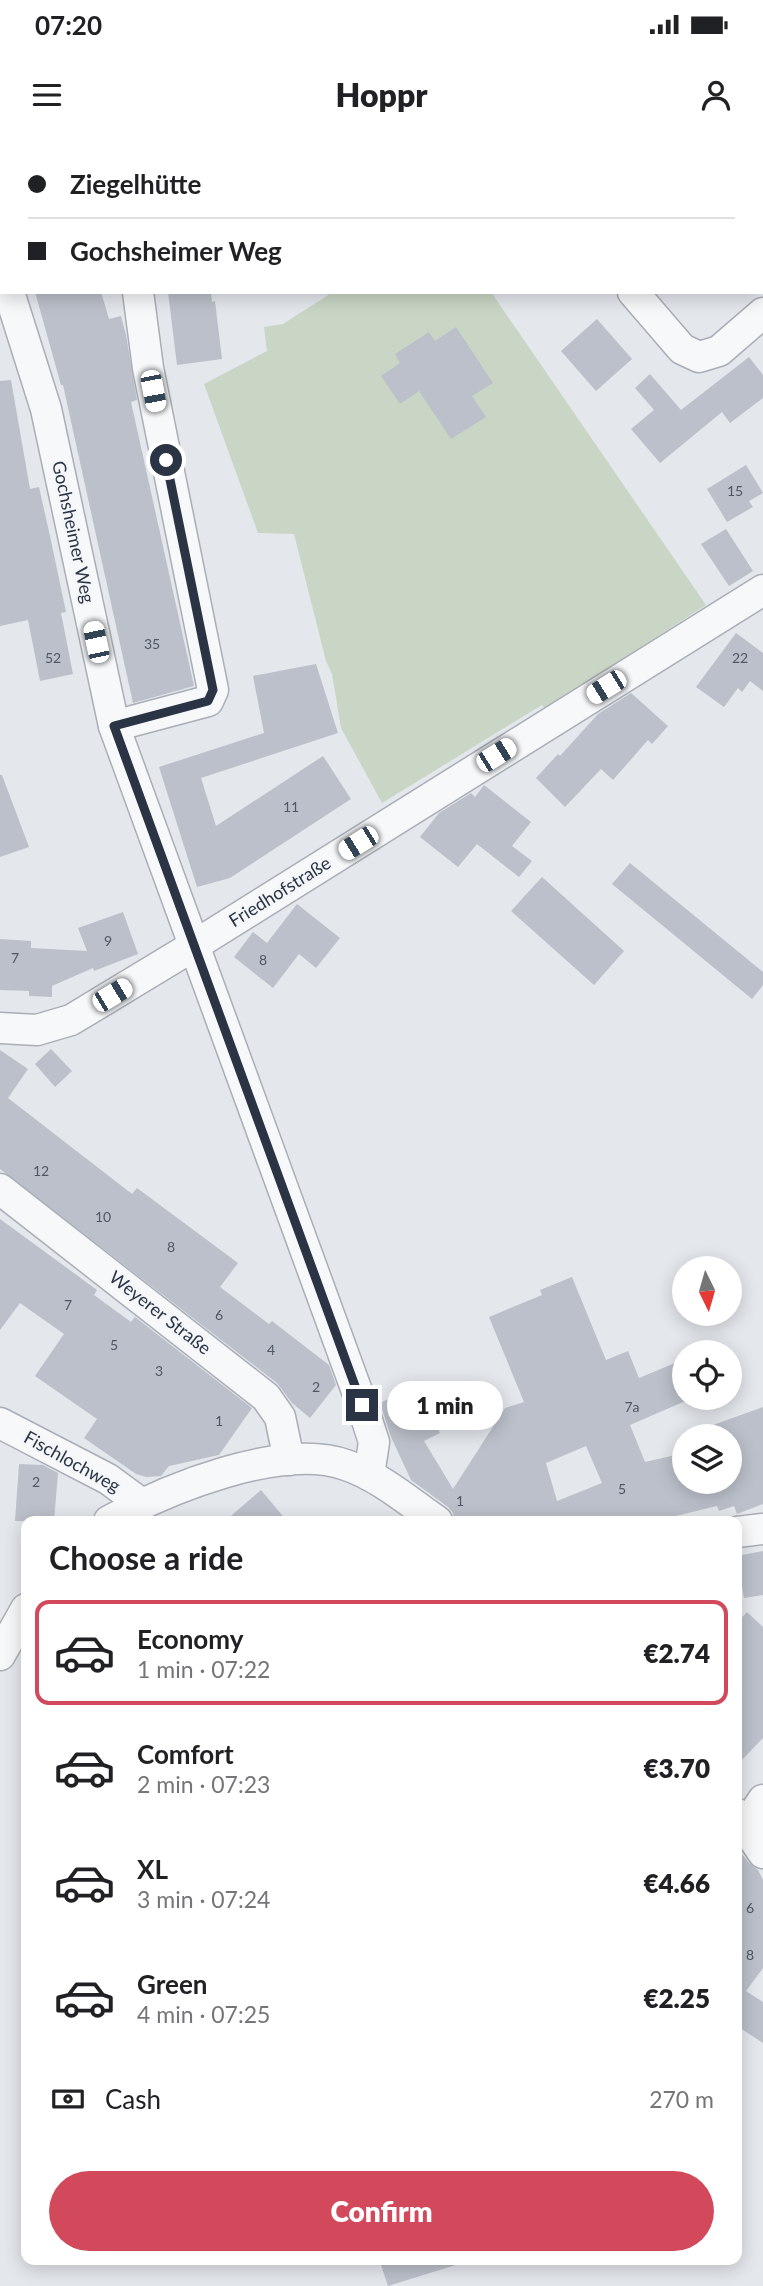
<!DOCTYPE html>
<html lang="en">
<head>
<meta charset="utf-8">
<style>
	:root { --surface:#fff; --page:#f6f6f6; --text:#202124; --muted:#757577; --line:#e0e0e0; --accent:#d1495b }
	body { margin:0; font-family:Lato,sans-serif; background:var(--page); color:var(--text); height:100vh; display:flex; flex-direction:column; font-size:26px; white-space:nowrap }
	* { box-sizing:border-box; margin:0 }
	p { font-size:23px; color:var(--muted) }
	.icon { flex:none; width:38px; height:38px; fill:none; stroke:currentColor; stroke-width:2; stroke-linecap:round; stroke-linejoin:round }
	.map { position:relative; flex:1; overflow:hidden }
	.side { position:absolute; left:21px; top:1376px; width:721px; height:749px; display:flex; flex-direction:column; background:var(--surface); border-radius:14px; box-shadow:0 4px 18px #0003 }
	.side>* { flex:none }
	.banner { position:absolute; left:0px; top:0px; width:763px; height:154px; box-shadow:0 4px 18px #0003; display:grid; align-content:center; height:154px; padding:0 28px; background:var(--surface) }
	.needle { width:46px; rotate:175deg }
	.tools { position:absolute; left:672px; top:1116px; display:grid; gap:14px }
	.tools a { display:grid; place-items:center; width:70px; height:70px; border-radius:50%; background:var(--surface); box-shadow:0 4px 18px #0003; font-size:35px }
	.end { position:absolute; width:32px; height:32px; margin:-16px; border:9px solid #2b3445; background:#fff; box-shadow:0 0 0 4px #fff }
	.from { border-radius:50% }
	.bubble { position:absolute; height:49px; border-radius:24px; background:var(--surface); box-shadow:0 4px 18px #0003; font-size:23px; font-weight:800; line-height:49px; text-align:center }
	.car { position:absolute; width:21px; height:42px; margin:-21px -10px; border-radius:9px; box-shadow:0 0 5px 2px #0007; background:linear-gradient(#fff 24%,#345 0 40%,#fff 0 76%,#345 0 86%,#fff 0) }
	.banner b { display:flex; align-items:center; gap:24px; height:66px; font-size:26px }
	.banner b+b { border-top:2px solid var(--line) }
	.banner i { width:18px; height:18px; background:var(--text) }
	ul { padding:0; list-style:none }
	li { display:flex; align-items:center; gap:21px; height:105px; margin:0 14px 10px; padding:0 14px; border:4px solid transparent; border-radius:14px }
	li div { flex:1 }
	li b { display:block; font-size:26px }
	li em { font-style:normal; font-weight:800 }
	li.active { border-color:var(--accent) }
	li>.icon { width:63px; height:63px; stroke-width:1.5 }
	h2 { padding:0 28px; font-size:32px; line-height:84px }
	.pay { display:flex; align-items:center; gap:18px; height:77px; padding:0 28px; font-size:26px }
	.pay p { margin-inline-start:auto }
	.action { display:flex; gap:14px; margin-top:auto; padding:14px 28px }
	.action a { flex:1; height:80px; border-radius:42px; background:var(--accent); color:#fff; font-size:28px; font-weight:800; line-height:80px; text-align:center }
	.status { display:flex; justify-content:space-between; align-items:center; height:49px; padding:0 35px; background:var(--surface); direction:ltr }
	.status svg { height:19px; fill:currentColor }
	header { display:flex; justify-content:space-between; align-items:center; height:91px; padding:0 28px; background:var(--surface); font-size:32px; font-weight:800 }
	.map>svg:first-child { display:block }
	.green { fill:#c9d6c5 }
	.building { fill:#bbc0ca; fill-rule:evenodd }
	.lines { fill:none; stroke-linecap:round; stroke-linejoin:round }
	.minor-casing { stroke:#a9aeb7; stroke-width:33 }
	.minor { stroke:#f7f8fa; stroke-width:30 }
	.route { stroke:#2b3445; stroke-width:9 }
	.labels { text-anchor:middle; stroke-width:5; stroke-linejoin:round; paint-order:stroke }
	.number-label { font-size:14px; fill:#4f5766 }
	.street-label { font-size:18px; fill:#2b3445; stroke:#f4f6f9 }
</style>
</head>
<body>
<div class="status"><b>07:20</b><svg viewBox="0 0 49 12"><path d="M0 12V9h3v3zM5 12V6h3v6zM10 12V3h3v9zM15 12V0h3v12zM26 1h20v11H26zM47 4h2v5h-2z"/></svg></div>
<header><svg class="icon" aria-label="menu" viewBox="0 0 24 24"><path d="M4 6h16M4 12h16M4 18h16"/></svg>Hoppr<svg class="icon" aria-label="person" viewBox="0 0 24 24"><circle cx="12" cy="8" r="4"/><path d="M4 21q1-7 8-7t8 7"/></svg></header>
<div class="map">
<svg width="763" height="2146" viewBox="0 0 763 2146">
	<rect width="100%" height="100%" fill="#e4e7ec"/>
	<polygon class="green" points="333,152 491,152 706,465 545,569 542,565 382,663 341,588 332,534 326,521 294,394 258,393 204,244 267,211 264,187 283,184"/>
	<g class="building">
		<polygon points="35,152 101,152 109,179 121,176 126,195 137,260 131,262 194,546 133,563 63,245 61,245"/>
		<polygon points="168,152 211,152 212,162 215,161 222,219 177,225"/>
		<polygon points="597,179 632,219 596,251 561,211"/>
		<polygon points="456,187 493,243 472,256 486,277 451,299 419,251 400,264 381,236 400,223 395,214 429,192 435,201"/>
		<polygon points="749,217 763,235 763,258 730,283 722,272 660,323 631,289 654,270 635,248 650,234 681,270"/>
		<polygon points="11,240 30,349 39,347 50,396 66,472 61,473 73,534 40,541 28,480 0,486 0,241"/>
		<polygon points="746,325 763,353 749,361 753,367 727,382 707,349"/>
		<polygon points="726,389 753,431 729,446 701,404"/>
		<polygon points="736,493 763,513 763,551 750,541 742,552 738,548 724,567 696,547"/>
		<polygon points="316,524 338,593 201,638 216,686 323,616 351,659 230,738 197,747 159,627 264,593 253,536"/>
		<polygon points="631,553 668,586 652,604 648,600 613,640 601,629 565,667 536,638 558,614 560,616 598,574"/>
		<polygon points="0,635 2,635 29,707 0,717"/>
		<polygon points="484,645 531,682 512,706 532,721 519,737 477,704 458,727 420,697 439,673 471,653 475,657"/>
		<polygon points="630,723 763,832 763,845 752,859 612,744"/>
		<polygon points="542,737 624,811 594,845 511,771"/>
		<polygon points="297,764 340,798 316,828 299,814 273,848 234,817 253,792 267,803"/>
		<polygon points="123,772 138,814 94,831 93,828 52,846 52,857 29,856 29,851 0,850 0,799 31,801 31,808 87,811 78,788"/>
		<polygon points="51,909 72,931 55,947 35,924"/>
		<polygon points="0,910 28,929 8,958 132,1054 137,1048 238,1123 220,1147 269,1184 272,1181 329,1225 336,1245 310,1278 292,1263 277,1243 0,1029"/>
		<polygon points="0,1079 97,1150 94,1155 131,1182 135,1177 252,1268 219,1315 169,1326 161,1336 146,1337 136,1334 84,1298 97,1279 35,1236 64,1194 20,1163 0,1190"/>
		<path d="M572 1137 606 1220 628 1211 639 1238 675 1223 684 1244V1258L690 1259 630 1285 645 1322 684 1313V1342H730V1297H688V1294L763 1267V1364L737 1374 734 1366 719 1371 717 1366 655 1381H454L453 1373 448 1367 411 1340 391 1297 380 1263 416 1245 440 1293 424 1301 453 1349 505 1268 524 1262 489 1177 542 1155 540 1150ZM586 1306 602 1343 557 1361 546 1323Z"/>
		<polygon points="19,1324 43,1325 58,1333 54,1381 15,1381"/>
		<polygon points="261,1350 287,1381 225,1381"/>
		<polygon points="763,1411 763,1455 744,1458 737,1416"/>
		<polygon points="747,1472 763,1487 763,1598 737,1625 737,1483"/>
		<polygon points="737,1708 749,1723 758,1730 763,1740 763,1828 746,1851 763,1862 763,1903 737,1886"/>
		<polygon points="379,2119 458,2119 459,2124 388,2146"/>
	</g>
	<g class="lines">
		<defs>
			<g id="minor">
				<polyline points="95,2 109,0"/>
				<polyline points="0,13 2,13"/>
				<polyline points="761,51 763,53"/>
				<polyline points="0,125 2,131"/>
				<polyline points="9,152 46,269 114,586 362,1265 374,1302 369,1335"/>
				<polyline points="633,152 682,209 699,217 719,211 763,173"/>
				<polyline points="114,586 208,561 213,550 148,228 138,152"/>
				<polyline points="0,888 37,890 71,880 195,805 763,450"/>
				<polyline points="0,1049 266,1257 280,1277 289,1320"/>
				<polyline points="0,1283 108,1339 142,1364"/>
				<path d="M109 1381C167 1349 281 1302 346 1325 379 1336 408 1361 437 1381"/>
				<polyline points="737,1392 763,1389"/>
				<polyline points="0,1515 26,1469"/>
				<polyline points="737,1674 763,1713"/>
				<polyline points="745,1687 763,1660"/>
			</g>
		</defs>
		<use href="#minor" class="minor-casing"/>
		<use href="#minor" class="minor"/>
	</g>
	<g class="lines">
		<polyline class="route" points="166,320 213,550 208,561 114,586 362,1265"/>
	</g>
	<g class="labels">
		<g class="number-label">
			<text x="735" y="356">15</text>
			<text x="152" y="509">35</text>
			<text x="53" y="523">52</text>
			<text x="740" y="523">22</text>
			<text x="291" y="672">11</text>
			<text x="108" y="806">9</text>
			<text x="15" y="823">7</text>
			<text x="263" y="825">8</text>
			<text x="41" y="1036">12</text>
			<text x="103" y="1082">10</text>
			<text x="171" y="1112">8</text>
			<text x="68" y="1170">7</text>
			<text x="219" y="1180">6</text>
			<text x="114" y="1210">5</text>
			<text x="271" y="1215">4</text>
			<text x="159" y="1236">3</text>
			<text x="316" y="1252">2</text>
			<text x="632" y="1272">7a</text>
			<text x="219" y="1286">1</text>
			<text x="36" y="1347">2</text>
			<text x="622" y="1354">5</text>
			<text x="460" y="1366">1</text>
			<text x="750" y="1773">6</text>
			<text x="750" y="1820">8</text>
		</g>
		<g class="street-label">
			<text transform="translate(73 392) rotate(78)" y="6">Gochsheimer Weg</text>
			<text transform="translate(280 752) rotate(-32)" y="6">Friedhofstraße</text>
			<text transform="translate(160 1173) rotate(38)" y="6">Weyerer Straße</text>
			<text transform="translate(72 1322) rotate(29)" y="6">Fischlochweg</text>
		</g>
	</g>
</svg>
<div class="tools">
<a><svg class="needle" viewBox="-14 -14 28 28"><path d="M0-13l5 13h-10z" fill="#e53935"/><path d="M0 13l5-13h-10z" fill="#757577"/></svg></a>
<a><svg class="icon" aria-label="locate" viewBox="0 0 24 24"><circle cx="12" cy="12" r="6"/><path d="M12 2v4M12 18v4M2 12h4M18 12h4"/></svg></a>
<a><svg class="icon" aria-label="layers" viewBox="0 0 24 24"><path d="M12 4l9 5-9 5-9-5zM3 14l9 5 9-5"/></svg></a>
</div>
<i class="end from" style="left:166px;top:320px"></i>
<i class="end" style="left:362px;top:1265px"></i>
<div class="bubble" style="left:387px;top:1241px;width:116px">1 min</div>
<i class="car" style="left:153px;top:251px;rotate:169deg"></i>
<i class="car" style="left:96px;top:502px;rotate:348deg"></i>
<i class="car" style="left:606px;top:547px;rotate:238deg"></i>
<i class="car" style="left:496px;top:615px;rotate:58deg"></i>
<i class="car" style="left:358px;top:703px;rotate:238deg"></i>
<i class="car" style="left:112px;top:855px;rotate:59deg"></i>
<div class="banner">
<b><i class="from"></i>Ziegelhütte</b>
<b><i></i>Gochsheimer Weg</b>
</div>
<section class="side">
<h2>Choose a ride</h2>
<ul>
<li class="active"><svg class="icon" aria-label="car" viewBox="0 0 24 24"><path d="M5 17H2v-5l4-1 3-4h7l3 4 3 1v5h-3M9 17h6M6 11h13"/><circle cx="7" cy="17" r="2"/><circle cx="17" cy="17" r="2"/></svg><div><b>Economy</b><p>1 min · 07:22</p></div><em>€2.74</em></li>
<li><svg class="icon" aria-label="car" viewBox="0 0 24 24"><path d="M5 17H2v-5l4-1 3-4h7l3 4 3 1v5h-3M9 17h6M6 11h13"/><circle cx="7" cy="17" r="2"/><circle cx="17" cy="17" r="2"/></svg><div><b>Comfort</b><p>2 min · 07:23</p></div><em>€3.70</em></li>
<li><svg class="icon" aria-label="car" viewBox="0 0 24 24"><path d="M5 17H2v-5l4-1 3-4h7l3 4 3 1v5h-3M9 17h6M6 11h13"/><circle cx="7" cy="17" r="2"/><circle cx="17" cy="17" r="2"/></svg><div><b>XL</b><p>3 min · 07:24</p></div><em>€4.66</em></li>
<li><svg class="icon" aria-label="car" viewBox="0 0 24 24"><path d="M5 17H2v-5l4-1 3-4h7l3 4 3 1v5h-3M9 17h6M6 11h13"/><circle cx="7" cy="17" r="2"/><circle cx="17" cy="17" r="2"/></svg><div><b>Green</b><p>4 min · 07:25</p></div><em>€2.25</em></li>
</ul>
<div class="pay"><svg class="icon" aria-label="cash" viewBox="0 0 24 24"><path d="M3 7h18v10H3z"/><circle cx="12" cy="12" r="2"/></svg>Cash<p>270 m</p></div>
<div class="action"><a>Confirm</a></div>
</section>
</div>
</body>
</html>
